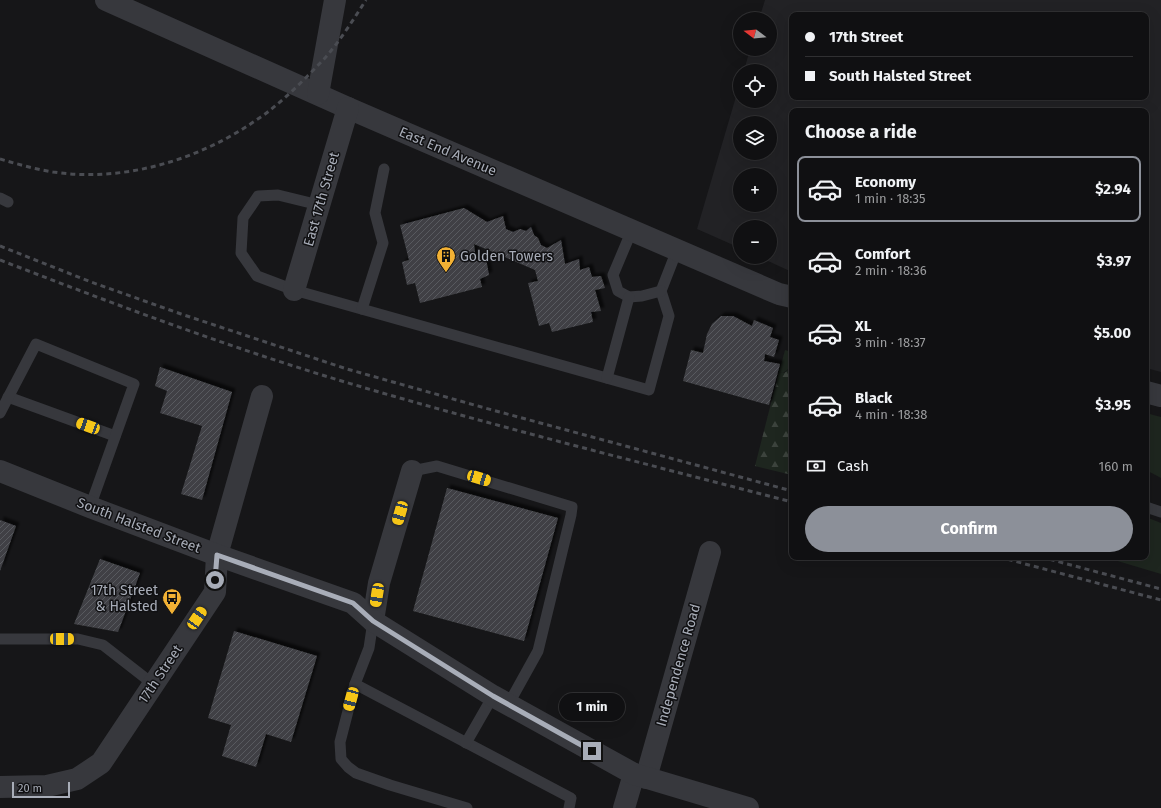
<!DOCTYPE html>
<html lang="en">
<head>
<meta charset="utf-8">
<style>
	:root { --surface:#101012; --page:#19191b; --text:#f1f3f6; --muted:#9c9d9f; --line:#303032; --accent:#8c9099 }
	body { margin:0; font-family:"Fira Sans",sans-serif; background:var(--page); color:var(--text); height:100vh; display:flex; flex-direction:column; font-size:15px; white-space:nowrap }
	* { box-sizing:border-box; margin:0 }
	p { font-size:13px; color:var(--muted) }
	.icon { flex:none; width:22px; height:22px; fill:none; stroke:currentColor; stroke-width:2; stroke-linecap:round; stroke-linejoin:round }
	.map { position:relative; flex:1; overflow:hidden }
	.panel { position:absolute; left:789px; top:108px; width:360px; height:452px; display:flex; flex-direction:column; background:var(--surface); border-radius:8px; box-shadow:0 4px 16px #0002,0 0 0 1px var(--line) }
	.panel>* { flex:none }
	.banner { position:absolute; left:789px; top:12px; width:360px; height:88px; border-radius:8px; box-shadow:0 4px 16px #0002,0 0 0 1px var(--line); display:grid; align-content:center; height:88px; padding:0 16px; background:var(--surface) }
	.needle { width:26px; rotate:286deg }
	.buttons { position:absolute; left:733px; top:12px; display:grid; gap:8px }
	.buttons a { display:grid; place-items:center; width:44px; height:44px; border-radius:50%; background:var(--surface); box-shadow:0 4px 16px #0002,0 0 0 1px var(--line); font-size:20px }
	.scale { position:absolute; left:12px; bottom:10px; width:58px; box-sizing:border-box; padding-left:4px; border:2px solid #a8adb8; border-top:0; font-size:11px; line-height:14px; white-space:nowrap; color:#a8adb8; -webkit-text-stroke:3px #111113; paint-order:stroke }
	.end { position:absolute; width:18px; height:18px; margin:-9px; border:5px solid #a8adb8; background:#111; box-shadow:0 0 0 2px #111 }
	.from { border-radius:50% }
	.bubble { position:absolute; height:28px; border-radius:14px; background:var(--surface); box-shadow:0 4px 16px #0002,0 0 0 1px var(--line); font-size:13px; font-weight:700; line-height:28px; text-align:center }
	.car { position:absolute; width:12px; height:24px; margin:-12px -6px; border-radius:5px; box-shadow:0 0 3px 1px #0007; background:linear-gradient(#f5c518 24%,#345 0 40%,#f5c518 0 76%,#345 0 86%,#f5c518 0) }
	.banner b { display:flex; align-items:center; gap:14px; height:38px; font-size:15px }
	.banner b+b { border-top:1px solid var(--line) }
	.banner i { width:10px; height:10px; background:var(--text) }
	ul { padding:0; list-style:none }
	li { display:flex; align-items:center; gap:12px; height:66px; margin:0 8px 6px; padding:0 8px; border:2px solid transparent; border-radius:8px }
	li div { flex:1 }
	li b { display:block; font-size:15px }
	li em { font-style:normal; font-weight:700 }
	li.active { border-color:var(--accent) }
	li>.icon { width:36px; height:36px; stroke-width:1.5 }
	h2 { padding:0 16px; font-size:18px; line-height:48px }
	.pay { display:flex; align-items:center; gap:10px; height:44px; padding:0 16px; font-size:15px }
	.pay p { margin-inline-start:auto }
	.cta { display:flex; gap:8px; margin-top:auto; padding:8px 16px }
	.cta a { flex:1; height:46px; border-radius:24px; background:var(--accent); color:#fff; font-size:16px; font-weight:700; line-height:46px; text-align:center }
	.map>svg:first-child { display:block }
	.built { fill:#222225; fill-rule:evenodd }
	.grass { fill:#1e261f }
	.forest { fill:url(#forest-firs) }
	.building { fill:url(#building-hatch); filter:url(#shadow) }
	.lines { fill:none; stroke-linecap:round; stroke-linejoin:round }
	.service { stroke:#37383d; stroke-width:11 }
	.minor { stroke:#37383d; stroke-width:22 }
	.tertiary { stroke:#37383d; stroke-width:22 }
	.rail { stroke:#4a4c52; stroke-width:3; stroke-dasharray:5 4; stroke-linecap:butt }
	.route { stroke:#a8adb8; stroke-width:5 }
	.labels { text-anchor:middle; stroke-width:3; stroke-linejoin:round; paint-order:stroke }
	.street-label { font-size:14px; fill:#a8adb8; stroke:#111113 }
	.poi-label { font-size:14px; fill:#a8adb8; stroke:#111113; text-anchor:start }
</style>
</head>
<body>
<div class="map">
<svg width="1161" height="808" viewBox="0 0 1161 808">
	<defs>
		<pattern id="forest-firs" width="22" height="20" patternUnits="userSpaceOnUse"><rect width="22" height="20" fill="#1e261f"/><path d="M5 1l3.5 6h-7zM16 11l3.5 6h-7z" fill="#3c433d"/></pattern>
		<pattern id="building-hatch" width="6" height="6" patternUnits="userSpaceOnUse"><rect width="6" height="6" fill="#404145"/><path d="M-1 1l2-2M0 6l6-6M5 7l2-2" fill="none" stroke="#595a5e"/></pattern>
		<filter id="shadow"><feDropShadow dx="3.5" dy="-3.5" stdDeviation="1" flood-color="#0009"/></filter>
	</defs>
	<rect width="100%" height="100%" fill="#161618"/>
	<path class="built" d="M765 0H1161V372L1146 368V111H792V272L759 257H770V227H740V248L697 229 740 83V101H770V71H744L750 49H770V19H759ZM792 15H1146V97H792ZM740 123H770V153H740ZM740 175H770V205H740Z"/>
	<g class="grass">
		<path d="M785 350 792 352C792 362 792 368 783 373L779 372Z"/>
		<polygon points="1146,413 1161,417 1161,478 1146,470"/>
		<polygon points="1146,517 1161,523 1161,574 1104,557 1146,557"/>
	</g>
	<polygon class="forest" points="792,365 792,475 755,466 779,372 784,373 787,371"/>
	<g class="building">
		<polygon points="464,208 487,222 503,216 506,229 513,232 520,229 526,231 531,227 534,235 538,238 541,245 547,248 561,240 565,264 579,259 580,270 589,267 592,277 601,276 605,288 595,290 601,311 591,312 593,322 552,332 549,323 539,326 528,283 538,281 535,270 474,244 476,261 486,259 489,275 480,279 482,287 420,303 415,283 407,285 402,262 409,260 400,225"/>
		<polygon points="721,316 733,316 752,326 754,320 773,328 770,337 779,340 774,357 765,354 764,361 780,364 769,405 683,381 691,350 703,353 707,334 712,324"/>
		<polygon points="160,367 232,392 202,500 181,494 202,426 160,413 167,391 155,386"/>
		<polygon points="447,488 558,518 524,641 413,611"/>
		<polygon points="0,520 16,526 0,571"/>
		<polygon points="100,559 140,573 118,632 74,624"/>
		<polygon points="234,631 317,656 291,742 266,734 256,767 222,756 231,725 208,718"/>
	</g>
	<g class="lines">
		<g class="service">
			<polyline points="0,198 8,202"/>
			<polyline points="319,205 278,195 258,196 243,218 241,253 257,276 294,290 649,390 669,316 661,291 677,250"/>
			<polyline points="632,230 613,275 618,291 629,297 642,296 661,291"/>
			<polyline points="362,309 383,243 375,213 384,169"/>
			<polyline points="607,378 629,297"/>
			<polyline points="8,397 115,436"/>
			<polyline points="0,413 36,344 134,384 90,507"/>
			<polyline points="412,471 437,466 572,507 571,515 538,651 508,705"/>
			<polyline points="1146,507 1161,512"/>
			<polyline points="373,621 369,648 355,684 340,742 341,759 348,767 356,773 390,785 467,808"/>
			<polyline points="0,639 78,639 103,645 153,684"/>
			<polyline points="355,684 571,798 569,808"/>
			<polyline points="466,743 493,696"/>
		</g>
		<g class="minor">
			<polyline points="106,0 348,108 779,294 792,297"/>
			<polyline points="318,94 335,0"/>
			<polyline points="294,290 348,108"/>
			<polyline points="1146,392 1161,396"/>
			<polyline points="373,621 379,583 412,471"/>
			<polyline points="646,778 710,552"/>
			<polyline points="0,787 47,786 77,779 101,763 215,592 217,555 262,396"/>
			<polyline points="624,808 634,774"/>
		</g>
		<polyline class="tertiary" points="0,471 90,507 217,555 353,603 373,621 493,696 634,774 748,808"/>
		<g class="rail">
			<path d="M0 159C17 164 35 169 53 172 121 182 192 162 249 125 256 120 263 116 269 111 288 96 307 77 324 59 340 41 353 20 366 0"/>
			<polyline points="0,246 91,282 181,314 347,369 485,408 792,491"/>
			<path d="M0 260C114 304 228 347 345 382 493 426 643 463 792 502"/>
			<polyline points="999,557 1161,600"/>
			<polyline points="1041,557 1161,589"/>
		</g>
	</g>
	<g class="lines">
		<polyline class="route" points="215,580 217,555 353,603 373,621 493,696 592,751"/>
	</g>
	<defs>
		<symbol id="building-pin" viewBox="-11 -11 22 30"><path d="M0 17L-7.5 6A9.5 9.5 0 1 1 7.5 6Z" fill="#f2b134" stroke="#111113"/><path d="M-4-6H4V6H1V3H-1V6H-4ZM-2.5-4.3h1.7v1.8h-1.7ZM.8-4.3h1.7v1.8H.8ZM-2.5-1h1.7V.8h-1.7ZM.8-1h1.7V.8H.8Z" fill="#111"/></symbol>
		<symbol id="bus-pin" viewBox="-11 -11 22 30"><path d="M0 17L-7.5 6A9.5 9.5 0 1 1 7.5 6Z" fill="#f2b134" stroke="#111113"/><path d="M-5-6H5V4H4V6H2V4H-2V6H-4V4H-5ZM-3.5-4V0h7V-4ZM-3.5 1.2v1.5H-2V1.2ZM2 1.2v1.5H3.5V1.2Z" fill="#111"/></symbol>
	</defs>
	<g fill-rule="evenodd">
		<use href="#building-pin" x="435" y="245" width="22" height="30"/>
		<use href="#bus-pin" x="161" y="587" width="22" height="30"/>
	</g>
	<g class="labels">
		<g class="street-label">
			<text transform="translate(448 151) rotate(23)" y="5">East End Avenue</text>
			<text transform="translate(321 199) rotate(-74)" y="5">East 17th Street</text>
			<text transform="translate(139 525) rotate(21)" y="5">South Halsted Street</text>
			<text transform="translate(678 665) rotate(-74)" y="5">Independence Road</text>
			<text transform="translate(160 674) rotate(-56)" y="5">17th Street</text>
		</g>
		<g class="poi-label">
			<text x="460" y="261">Golden Towers</text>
			<text x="158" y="595" text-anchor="end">17th Street<tspan x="158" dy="16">&amp; Halsted</tspan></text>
		</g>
	</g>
</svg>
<div class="buttons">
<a><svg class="needle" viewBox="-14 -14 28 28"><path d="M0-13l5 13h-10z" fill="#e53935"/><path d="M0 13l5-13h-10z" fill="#9c9d9f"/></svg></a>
<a><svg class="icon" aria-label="locate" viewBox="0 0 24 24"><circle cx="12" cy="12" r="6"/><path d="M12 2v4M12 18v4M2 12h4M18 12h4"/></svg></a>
<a><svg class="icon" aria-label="layers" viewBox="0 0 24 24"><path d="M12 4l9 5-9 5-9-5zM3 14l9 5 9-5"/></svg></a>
<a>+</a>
<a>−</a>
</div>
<div class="scale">20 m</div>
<i class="end from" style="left:215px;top:580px"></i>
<i class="end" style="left:592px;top:751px"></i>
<div class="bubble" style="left:559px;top:693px;width:66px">1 min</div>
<i class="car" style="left:88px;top:426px;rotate:290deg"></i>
<i class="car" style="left:479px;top:478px;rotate:107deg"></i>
<i class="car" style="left:400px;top:513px;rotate:196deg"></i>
<i class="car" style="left:377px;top:595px;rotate:189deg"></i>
<i class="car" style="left:197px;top:618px;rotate:34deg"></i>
<i class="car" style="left:62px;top:639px;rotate:90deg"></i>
<i class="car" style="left:351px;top:699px;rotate:195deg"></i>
<div class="banner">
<b><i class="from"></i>17th Street</b>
<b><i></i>South Halsted Street</b>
</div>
<section class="panel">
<h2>Choose a ride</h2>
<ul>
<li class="active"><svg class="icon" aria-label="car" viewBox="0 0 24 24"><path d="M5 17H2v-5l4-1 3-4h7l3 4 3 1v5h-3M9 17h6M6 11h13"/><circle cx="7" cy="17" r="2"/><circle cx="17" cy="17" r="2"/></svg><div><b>Economy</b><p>1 min · 18:35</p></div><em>$2.94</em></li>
<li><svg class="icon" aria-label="car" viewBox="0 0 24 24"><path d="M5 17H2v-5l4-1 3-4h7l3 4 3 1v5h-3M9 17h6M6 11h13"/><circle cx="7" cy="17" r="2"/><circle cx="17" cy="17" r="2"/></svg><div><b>Comfort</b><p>2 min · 18:36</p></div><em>$3.97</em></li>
<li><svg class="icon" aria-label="car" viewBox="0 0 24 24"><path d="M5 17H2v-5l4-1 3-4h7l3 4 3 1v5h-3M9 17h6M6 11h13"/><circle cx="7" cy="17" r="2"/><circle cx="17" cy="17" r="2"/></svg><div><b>XL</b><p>3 min · 18:37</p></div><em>$5.00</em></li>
<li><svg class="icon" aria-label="car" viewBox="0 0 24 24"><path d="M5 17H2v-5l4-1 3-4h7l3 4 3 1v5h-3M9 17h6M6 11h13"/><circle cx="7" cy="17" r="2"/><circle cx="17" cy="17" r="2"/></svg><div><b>Black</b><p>4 min · 18:38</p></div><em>$3.95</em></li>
</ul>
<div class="pay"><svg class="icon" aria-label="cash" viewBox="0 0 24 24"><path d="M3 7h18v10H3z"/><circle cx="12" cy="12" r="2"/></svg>Cash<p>160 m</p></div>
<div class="cta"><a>Confirm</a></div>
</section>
</div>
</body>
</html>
